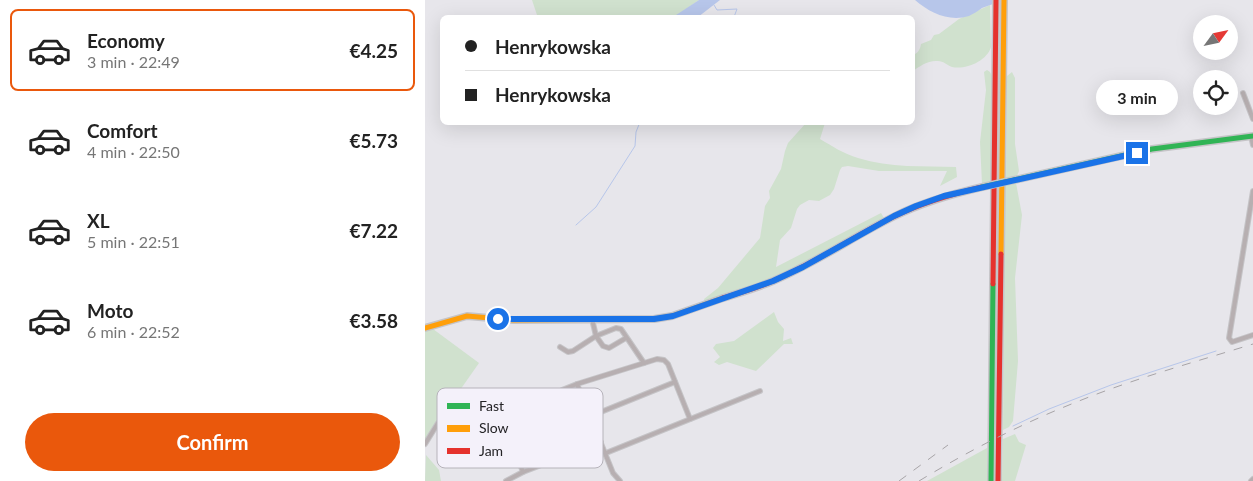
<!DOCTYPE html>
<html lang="en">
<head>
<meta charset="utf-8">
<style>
	:root { --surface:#fff; --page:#f6f6f6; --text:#222; --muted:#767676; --line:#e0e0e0; --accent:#ea580c }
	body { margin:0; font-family:Lato,sans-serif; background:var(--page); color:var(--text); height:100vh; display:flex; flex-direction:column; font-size:19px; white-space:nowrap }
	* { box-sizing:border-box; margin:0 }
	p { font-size:16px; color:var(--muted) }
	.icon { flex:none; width:28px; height:28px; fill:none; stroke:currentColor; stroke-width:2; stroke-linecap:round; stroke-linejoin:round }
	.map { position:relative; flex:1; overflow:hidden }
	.panel { display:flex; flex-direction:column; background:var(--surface); width:425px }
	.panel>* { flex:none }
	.hud { position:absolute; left:15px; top:15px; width:475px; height:110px; border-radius:8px; box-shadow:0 5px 20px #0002; display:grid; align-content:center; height:110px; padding:0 25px; background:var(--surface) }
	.needle { width:32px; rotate:57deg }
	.fabs { position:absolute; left:768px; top:15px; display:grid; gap:10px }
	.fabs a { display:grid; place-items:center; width:45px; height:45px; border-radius:50%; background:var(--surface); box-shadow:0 5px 20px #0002; font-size:25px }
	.end { position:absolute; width:22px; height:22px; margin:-11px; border:6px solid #1a73e8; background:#fff; box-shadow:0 0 0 2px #fff }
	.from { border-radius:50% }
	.bubble { position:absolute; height:35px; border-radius:18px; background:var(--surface); box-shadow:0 5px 20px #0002; font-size:16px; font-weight:700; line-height:35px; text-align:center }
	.hud b { display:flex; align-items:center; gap:18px; height:48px; font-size:19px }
	.hud b+b { border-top:1px solid var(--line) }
	.hud i { width:12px; height:12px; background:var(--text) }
	ul { padding:9px 0 0; list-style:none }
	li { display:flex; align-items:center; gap:15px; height:82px; margin:0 10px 8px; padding:0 15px; border:2px solid transparent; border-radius:8px }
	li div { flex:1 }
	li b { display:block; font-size:19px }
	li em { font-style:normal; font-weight:700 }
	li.on { border-color:var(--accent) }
	li>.icon { width:45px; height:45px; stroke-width:1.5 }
	.button { display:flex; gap:10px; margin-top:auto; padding:10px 25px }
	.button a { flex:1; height:58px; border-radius:30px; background:var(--accent); color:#fff; font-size:20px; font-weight:700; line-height:58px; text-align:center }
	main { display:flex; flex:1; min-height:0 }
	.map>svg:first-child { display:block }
	.green { fill:#d0e1ce }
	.water { fill:#b7c6ea }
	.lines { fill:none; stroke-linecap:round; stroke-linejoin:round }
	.stream { stroke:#b7c6ea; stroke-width:1 }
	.street-casing { stroke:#c5c4c7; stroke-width:6 }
	.fast-casing { stroke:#c5c4c7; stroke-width:8 }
	.slow-casing { stroke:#c5c4c7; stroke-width:8 }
	.jam-casing { stroke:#c5c4c7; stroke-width:8 }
	.street { stroke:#b7afb1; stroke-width:4 }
	.fast { stroke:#30b455; stroke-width:5 }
	.slow { stroke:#ff9f0a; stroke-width:5 }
	.jam { stroke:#e5322d; stroke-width:5 }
	.rail { stroke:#a7a4a7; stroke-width:1; stroke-dasharray:9 9; stroke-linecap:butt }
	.fast-bridge-casing { stroke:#c5c4c7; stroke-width:8; stroke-linecap:butt }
	.fast-bridge { stroke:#30b455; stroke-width:5 }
	.route { stroke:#1a73e8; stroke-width:6 }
	.key { fill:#f4f1fa; stroke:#b6b3ba; stroke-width:1 }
	.key-label { font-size:14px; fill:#242326 }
</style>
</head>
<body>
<main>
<section class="panel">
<ul>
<li class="on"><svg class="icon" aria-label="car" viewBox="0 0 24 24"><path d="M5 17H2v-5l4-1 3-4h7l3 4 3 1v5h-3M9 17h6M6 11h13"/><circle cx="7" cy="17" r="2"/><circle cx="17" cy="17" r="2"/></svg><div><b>Economy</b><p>3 min · 22:49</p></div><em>€4.25</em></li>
<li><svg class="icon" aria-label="car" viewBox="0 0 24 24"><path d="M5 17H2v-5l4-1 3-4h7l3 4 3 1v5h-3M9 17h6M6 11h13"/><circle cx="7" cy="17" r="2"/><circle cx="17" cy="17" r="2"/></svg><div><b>Comfort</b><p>4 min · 22:50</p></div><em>€5.73</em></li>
<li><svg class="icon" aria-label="car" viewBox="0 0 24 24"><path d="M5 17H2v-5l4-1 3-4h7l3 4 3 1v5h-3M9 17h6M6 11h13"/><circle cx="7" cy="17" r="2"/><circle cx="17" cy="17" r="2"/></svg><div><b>XL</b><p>5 min · 22:51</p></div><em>€7.22</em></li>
<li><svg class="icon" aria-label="car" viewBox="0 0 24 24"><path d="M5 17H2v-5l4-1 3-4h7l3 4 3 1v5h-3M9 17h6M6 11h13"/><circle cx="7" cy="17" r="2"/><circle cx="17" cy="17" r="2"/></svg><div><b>Moto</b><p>6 min · 22:52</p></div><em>€3.58</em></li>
</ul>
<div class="button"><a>Confirm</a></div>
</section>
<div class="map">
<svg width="828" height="481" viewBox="0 0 828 481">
	<rect width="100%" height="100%" fill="#e7e6eb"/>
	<g class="green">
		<polygon points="107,0 274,0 248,18 18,18 30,15 112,15"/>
		<path d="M565 5 566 47C562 61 541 70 527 67 522 65 518 61 513 61 503 60 495 66 488 71V55C493 53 495 50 496 44L506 40 509 35 514 34 534 19Z"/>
		<polygon points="576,29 571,481 569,481 573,46 574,30"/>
		<polygon points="562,70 565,72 567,76 566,182 557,184 555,142 561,90 559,72"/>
		<polygon points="587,72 590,78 590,144 594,171 592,176 581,178 582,76"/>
		<path d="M381 123H400L395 139C407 146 419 154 433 158 465 168 499 166 531 167L532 177 515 186 522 171H454L423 166 417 167 415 170 409 189 405 195 394 201 384 200 375 205 372 209 366 228 355 240 351 267 456 213 459 218 393 256 347 279 280 303 279 299 293 288 335 238 340 206 345 198 344 191 356 169 360 151 363 143Z"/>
		<polygon points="591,183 597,215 590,278 593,361 588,421 584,427 578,430 580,185"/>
		<polygon points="349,312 353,322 359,329 358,341 366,338 368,344 359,344 331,371 302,362 294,365 289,362 295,357 288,348 291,344 309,341"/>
		<polygon points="8,329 54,363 0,440 0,330"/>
		<polygon points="590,434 594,442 601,445 590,481 577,481 578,439"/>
		<polygon points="562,448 562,481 502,481"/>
		<polygon points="1,455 14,470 16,481 0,481"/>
	</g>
	<g class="water">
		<polygon points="274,0 295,0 273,17 248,17"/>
		<path d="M490 0H579C572 3 564 5 557 8 553 11 548 14 544 16 524 22 505 13 490 0Z"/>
	</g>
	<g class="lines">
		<g class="stream">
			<polyline points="289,5 292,10 312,9 309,17"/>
			<polyline points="151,225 171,207 210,146 211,132 215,122"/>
			<polyline points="588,426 624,409 686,385 791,351"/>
		</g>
		<defs>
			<g id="street">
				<polyline points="818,93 828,119"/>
				<polyline points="826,136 828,145"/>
				<polyline points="828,191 804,338 807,342 828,335"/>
				<polyline points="167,319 171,336 191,328 196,329 219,363"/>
				<polyline points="135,347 143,352 148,351 171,336 178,346 184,348 201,338"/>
				<polyline points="152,384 188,473 195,481"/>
				<polyline points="100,393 111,395 135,391"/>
				<polyline points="166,416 250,382"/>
				<polyline points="0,444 13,423"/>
				<polyline points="181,453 335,391"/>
				<polyline points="98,472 88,446 90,433 97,421 137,390 152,384 232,359 239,360 243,364 265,419"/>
				<polyline points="81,481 98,472 176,442"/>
				<polyline points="826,481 828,479"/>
			</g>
			<g id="fast">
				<polyline points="589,180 727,149 828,136"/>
				<polyline points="566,481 568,284"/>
			</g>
			<g id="slow">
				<polyline points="576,254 579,0"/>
				<polyline points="0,328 42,316 88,320 229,319 247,316 298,298"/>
			</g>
			<g id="jam">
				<polyline points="568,284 571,0"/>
				<path d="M298 298C314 293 332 288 348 281 391 263 429 236 470 216 498 202 527 194 557 187"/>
				<polyline points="573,481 576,254"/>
			</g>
		</defs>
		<use href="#street" class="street-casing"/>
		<use href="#fast" class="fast-casing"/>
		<use href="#slow" class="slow-casing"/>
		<use href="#jam" class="jam-casing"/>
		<use href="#street" class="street"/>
		<use href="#fast" class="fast"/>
		<use href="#slow" class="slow"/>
		<use href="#jam" class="jam"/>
		<g class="rail">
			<polyline points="474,481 523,445"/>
			<path d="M494 481C545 450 598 423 654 401 711 378 770 362 828 344"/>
		</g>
		<defs>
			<polyline id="fast-bridge" points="557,187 589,180"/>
		</defs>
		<use href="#fast-bridge" class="fast-bridge-casing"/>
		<use href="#fast-bridge" class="fast-bridge"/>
	</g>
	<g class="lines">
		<polyline class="route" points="73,319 229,319 248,316 348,281 378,267 469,216 491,206 519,196 712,153"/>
	</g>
	<rect x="12" y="388" width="166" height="80" rx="8" class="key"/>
	<rect x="22" y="403" width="23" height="6" fill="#30b455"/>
	<rect x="22" y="425" width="23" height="7" fill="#ff9f0a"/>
	<rect x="22" y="448" width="23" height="6" fill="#e5322d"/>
	<g class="key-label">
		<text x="54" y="411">Fast</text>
		<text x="54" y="433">Slow</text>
		<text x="54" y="456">Jam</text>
	</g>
</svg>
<div class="fabs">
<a><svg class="needle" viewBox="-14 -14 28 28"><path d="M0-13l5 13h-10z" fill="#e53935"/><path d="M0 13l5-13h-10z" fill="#767676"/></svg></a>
<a><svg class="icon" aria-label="locate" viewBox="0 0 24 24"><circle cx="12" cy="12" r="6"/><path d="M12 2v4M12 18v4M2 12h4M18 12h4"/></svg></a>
</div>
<i class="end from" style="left:73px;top:319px"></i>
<i class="end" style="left:712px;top:153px"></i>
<div class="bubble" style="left:671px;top:80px;width:82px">3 min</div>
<div class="hud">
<b><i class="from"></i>Henrykowska</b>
<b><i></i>Henrykowska</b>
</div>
</div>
</main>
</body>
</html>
